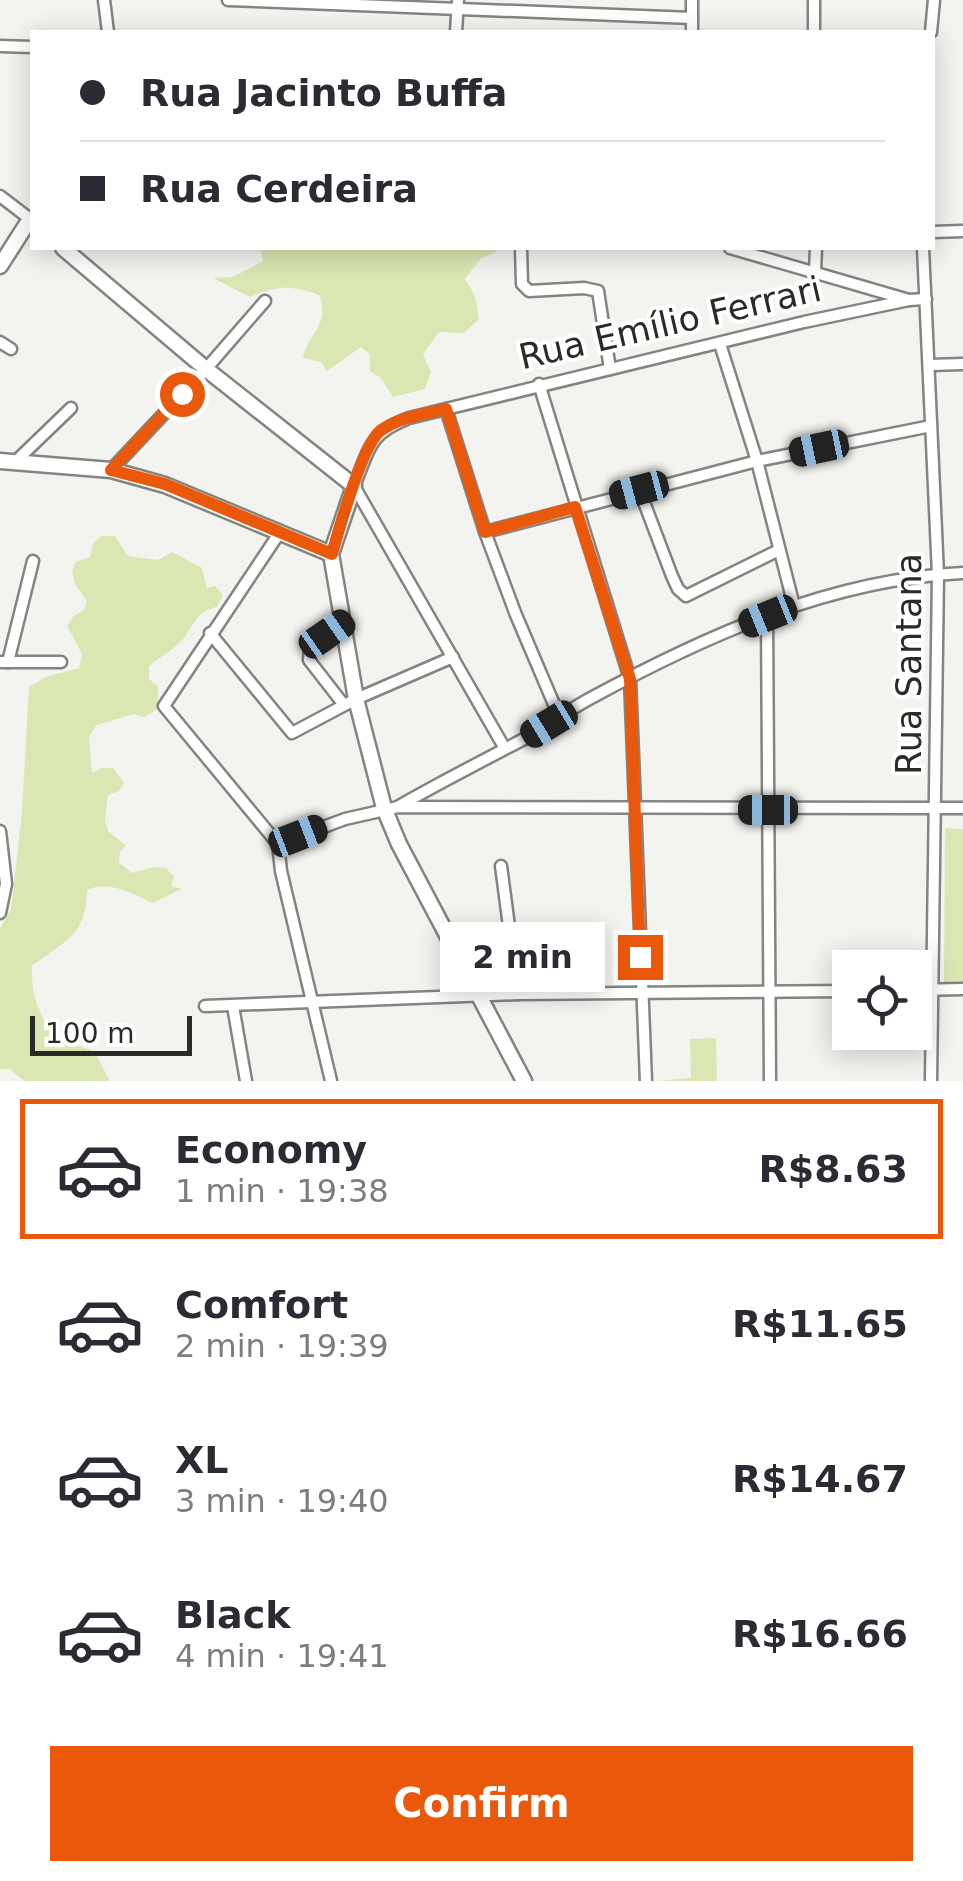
<!DOCTYPE html>
<html lang="en">
<head>
<meta charset="utf-8">
<style>
	:root { --surface:#fff; --page:#f2f2f3; --text:#2b2b33; --muted:#7c7c81; --line:#e1e1e2; --accent:#ea580c }
	body { margin:0; font-family:"DejaVu Sans",sans-serif; background:var(--page); color:var(--text); height:100vh; display:flex; flex-direction:column; font-size:38px; white-space:nowrap }
	* { box-sizing:border-box; margin:0 }
	p { font-size:32px; color:var(--muted) }
	.icon { flex:none; width:55px; height:55px; fill:none; stroke:currentColor; stroke-width:2; stroke-linecap:round; stroke-linejoin:round }
	.map { position:relative; height:1081px; overflow:hidden }
	.sheet { display:flex; flex-direction:column; background:var(--surface); flex:1 }
	.sheet>* { flex:none }
	.hud { position:absolute; left:30px; top:30px; width:905px; height:220px; border-radius:0px; box-shadow:0 5px 25px #0003; display:grid; align-content:center; height:220px; padding:0 50px; background:var(--surface) }
	.tools { position:absolute; left:832px; top:950px; display:grid; gap:20px }
	.tools a { display:grid; place-items:center; width:100px; height:100px; border-radius:0px; background:var(--surface); box-shadow:0 5px 25px #0003; font-size:50px }
	.scale { position:absolute; left:30px; bottom:25px; width:162px; box-sizing:border-box; padding-left:10px; border:5px solid #2a2a29; border-top:0; font-size:28px; line-height:35px; white-space:nowrap; color:#2a2a29; -webkit-text-stroke:8px #fff; paint-order:stroke }
	.end { position:absolute; width:45px; height:45px; margin:-22px; border:12px solid #ea580c; background:#fff; box-shadow:0 0 0 5px #fff }
	.from { border-radius:50% }
	.bubble { position:absolute; height:70px; border-radius:0px; background:var(--surface); box-shadow:0 5px 25px #0003; font-size:32px; font-weight:700; line-height:70px; text-align:center }
	.car { position:absolute; width:30px; height:60px; margin:-30px -15px; border-radius:12px; box-shadow:0 0 8px 2px #0007; background:linear-gradient(#222 24%,#8ab4d8 0 40%,#222 0 76%,#8ab4d8 0 86%,#222 0) }
	.hud b { display:flex; align-items:center; gap:35px; height:95px; font-size:38px }
	.hud b+b { border-top:2px solid var(--line) }
	.hud i { width:25px; height:25px; background:var(--text) }
	ul { padding:18px 0 0; list-style:none }
	li { display:flex; align-items:center; gap:30px; height:140px; margin:0 20px 15px; padding:0 30px; border:5px solid transparent; border-radius:0px }
	li div { flex:1 }
	li b { display:block; font-size:38px }
	li em { font-style:normal; font-weight:700 }
	li.active { border-color:var(--accent) }
	li>.icon { width:90px; height:90px; stroke-width:1.5 }
	.primary-button { display:flex; gap:20px; margin-top:auto; padding:20px 50px }
	.primary-button a { flex:1; height:115px; border-radius:0px; background:var(--accent); color:#fff; font-size:40px; font-weight:700; line-height:115px; text-align:center }
	.map>svg:first-child { display:block }
	.green { fill:#dae7b2 }
	.lines { fill:none; stroke-linecap:round; stroke-linejoin:round }
	.street-casing { stroke:#848581; stroke-width:15 }
	.secondary-casing { stroke:#848581; stroke-width:19 }
	.street { stroke:#fff; stroke-width:10 }
	.secondary { stroke:#fff; stroke-width:14 }
	.route { stroke:#ea580c; stroke-width:12 }
	.labels { text-anchor:middle; stroke-width:8; stroke-linejoin:round; paint-order:stroke }
	.street-label { font-size:35px; fill:#2a2a29; stroke:#fff }
</style>
</head>
<body>
<div class="map">
<svg width="963" height="1081" viewBox="0 0 963 1081">
	<rect width="100%" height="100%" fill="#f3f4f0"/>
	<g class="green">
		<path d="M255 248H498L496 252 481 258 465 279 475 296 479 319 464 333 439 332 423 354 431 372 425 389 393 397 381 378 370 371V355L361 347 327 371 321 362 303 358C308 334 331 324 319 295 290 285 278 285 250 297L213 278 233 277 263 261 260 249Z"/>
		<path d="M101 536H115L128 556 158 560 172 552 202 568 207 588 215 586 223 595 217 607C195 611 195 625 182 640 173 650 160 657 149 666V679L158 686V709L144 717 134 714 96 725 89 737 92 773 101 768H113L124 783 119 791 108 795 105 820 108 831 126 846 120 851 119 862 132 873 154 867 166 868 174 877 171 886 182 889 152 903C132 893 109 880 87 890 87 936 64 941 32 966 31 1001 40 1020 65 1044 99 1048 95 1054 110 1081H24L10 1069H0V928L11 910 22 812 29 687 46 677 79 668 82 654 67 626 74 616 84 610 87 601 75 584 72 571 76 562 90 557 93 544Z"/>
		<polygon points="945,828 963,829 963,982 944,982"/>
		<polygon points="716,1038 717,1081 658,1081 691,1078 690,1039"/>
	</g>
	<g class="lines">
		<defs>
			<g id="street">
				<polyline points="104,0 108,32"/>
				<polyline points="228,0 692,18"/>
				<polyline points="692,0 692,32"/>
				<polyline points="814,0 814,32"/>
				<polyline points="456,32 458,0"/>
				<polyline points="931,32 934,0"/>
				<polyline points="0,46 32,47"/>
				<polyline points="0,196 30,219"/>
				<polyline points="932,232 963,231"/>
				<polyline points="521,248 522,284 529,291 584,288 598,291 610,369"/>
				<polyline points="730,248 909,300 926,299"/>
				<polyline points="923,248 938,574 931,1081"/>
				<polyline points="815,271 816,248"/>
				<polyline points="0,342 11,349"/>
				<polyline points="720,344 757,461 794,606"/>
				<polyline points="930,365 963,364"/>
				<polyline points="539,384 630,679 646,1081"/>
				<polyline points="446,409 485,532 516,615 559,716"/>
				<polyline points="15,462 71,408"/>
				<polyline points="111,470 206,369 265,301"/>
				<polyline points="639,489 672,576 678,589 686,596 779,550"/>
				<polyline points="485,532 757,461 931,426"/>
				<polyline points="767,616 770,1081"/>
				<polyline points="344,623 310,647 309,660 344,705"/>
				<polyline points="210,633 292,733 356,699 453,657"/>
				<polyline points="0,662 61,662"/>
				<polyline points="8,662 33,561"/>
				<path d="M504 747 354 486C370 448 368 434 409 418L804 322 909 300"/>
				<path d="M399 806C441 782 484 760 526 738 548 726 568 710 591 698 705 636 831 579 963 573"/>
				<polyline points="0,831 6,884 0,913"/>
				<polyline points="278,844 345,819 398,807 963,808"/>
				<polyline points="278,844 164,706 280,532"/>
				<polyline points="278,844 281,871 331,1081"/>
				<polyline points="501,866 518,994"/>
				<polyline points="915,990 963,989"/>
				<polyline points="205,1006 518,994 850,991"/>
				<polyline points="233,1006 246,1081"/>
			</g>
			<g id="secondary">
				<polyline points="63,248 206,369 354,486 331,554 356,699 384,808 399,844 524,1081"/>
				<polyline points="0,266 30,219 32,221"/>
				<polyline points="0,461 111,470 165,485 331,554"/>
			</g>
		</defs>
		<use href="#street" class="street-casing"/>
		<use href="#secondary" class="secondary-casing"/>
		<use href="#street" class="street"/>
		<use href="#secondary" class="secondary"/>
	</g>
	<g class="lines">
		<path class="route" d="M182 394 111 470 165 484 332 554C339 529 362 446 380 431 398 417 425 414 446 409L485 532 575 507 630 679 640 957"/>
	</g>
	<g class="labels">
		<g class="street-label">
			<text transform="translate(670 323) rotate(-13)" y="12">Rua Emílio Ferrari</text>
			<text transform="translate(909 664) rotate(-90)" y="12">Rua Santana</text>
		</g>
	</g>
</svg>
<div class="tools">
<a><svg class="icon" aria-label="locate" viewBox="0 0 24 24"><circle cx="12" cy="12" r="6"/><path d="M12 2v4M12 18v4M2 12h4M18 12h4"/></svg></a>
</div>
<div class="scale">100 m</div>
<i class="end from" style="left:182px;top:394px"></i>
<i class="end" style="left:640px;top:957px"></i>
<div class="bubble" style="left:440px;top:922px;width:165px">2 min</div>
<i class="car" style="left:819px;top:448px;rotate:258deg"></i>
<i class="car" style="left:639px;top:490px;rotate:255deg"></i>
<i class="car" style="left:768px;top:616px;rotate:248deg"></i>
<i class="car" style="left:327px;top:634px;rotate:55deg"></i>
<i class="car" style="left:549px;top:724px;rotate:239deg"></i>
<i class="car" style="left:768px;top:810px;rotate:270deg"></i>
<i class="car" style="left:298px;top:836px;rotate:69deg"></i>
<div class="hud">
<b><i class="from"></i>Rua Jacinto Buffa</b>
<b><i></i>Rua Cerdeira</b>
</div>
</div>
<section class="sheet">
<ul>
<li class="active"><svg class="icon" aria-label="car" viewBox="0 0 24 24"><path d="M5 17H2v-5l4-1 3-4h7l3 4 3 1v5h-3M9 17h6M6 11h13"/><circle cx="7" cy="17" r="2"/><circle cx="17" cy="17" r="2"/></svg><div><b>Economy</b><p>1 min · 19:38</p></div><em>R$8.63</em></li>
<li><svg class="icon" aria-label="car" viewBox="0 0 24 24"><path d="M5 17H2v-5l4-1 3-4h7l3 4 3 1v5h-3M9 17h6M6 11h13"/><circle cx="7" cy="17" r="2"/><circle cx="17" cy="17" r="2"/></svg><div><b>Comfort</b><p>2 min · 19:39</p></div><em>R$11.65</em></li>
<li><svg class="icon" aria-label="car" viewBox="0 0 24 24"><path d="M5 17H2v-5l4-1 3-4h7l3 4 3 1v5h-3M9 17h6M6 11h13"/><circle cx="7" cy="17" r="2"/><circle cx="17" cy="17" r="2"/></svg><div><b>XL</b><p>3 min · 19:40</p></div><em>R$14.67</em></li>
<li><svg class="icon" aria-label="car" viewBox="0 0 24 24"><path d="M5 17H2v-5l4-1 3-4h7l3 4 3 1v5h-3M9 17h6M6 11h13"/><circle cx="7" cy="17" r="2"/><circle cx="17" cy="17" r="2"/></svg><div><b>Black</b><p>4 min · 19:41</p></div><em>R$16.66</em></li>
</ul>
<div class="primary-button"><a>Confirm</a></div>
</section>
</body>
</html>
